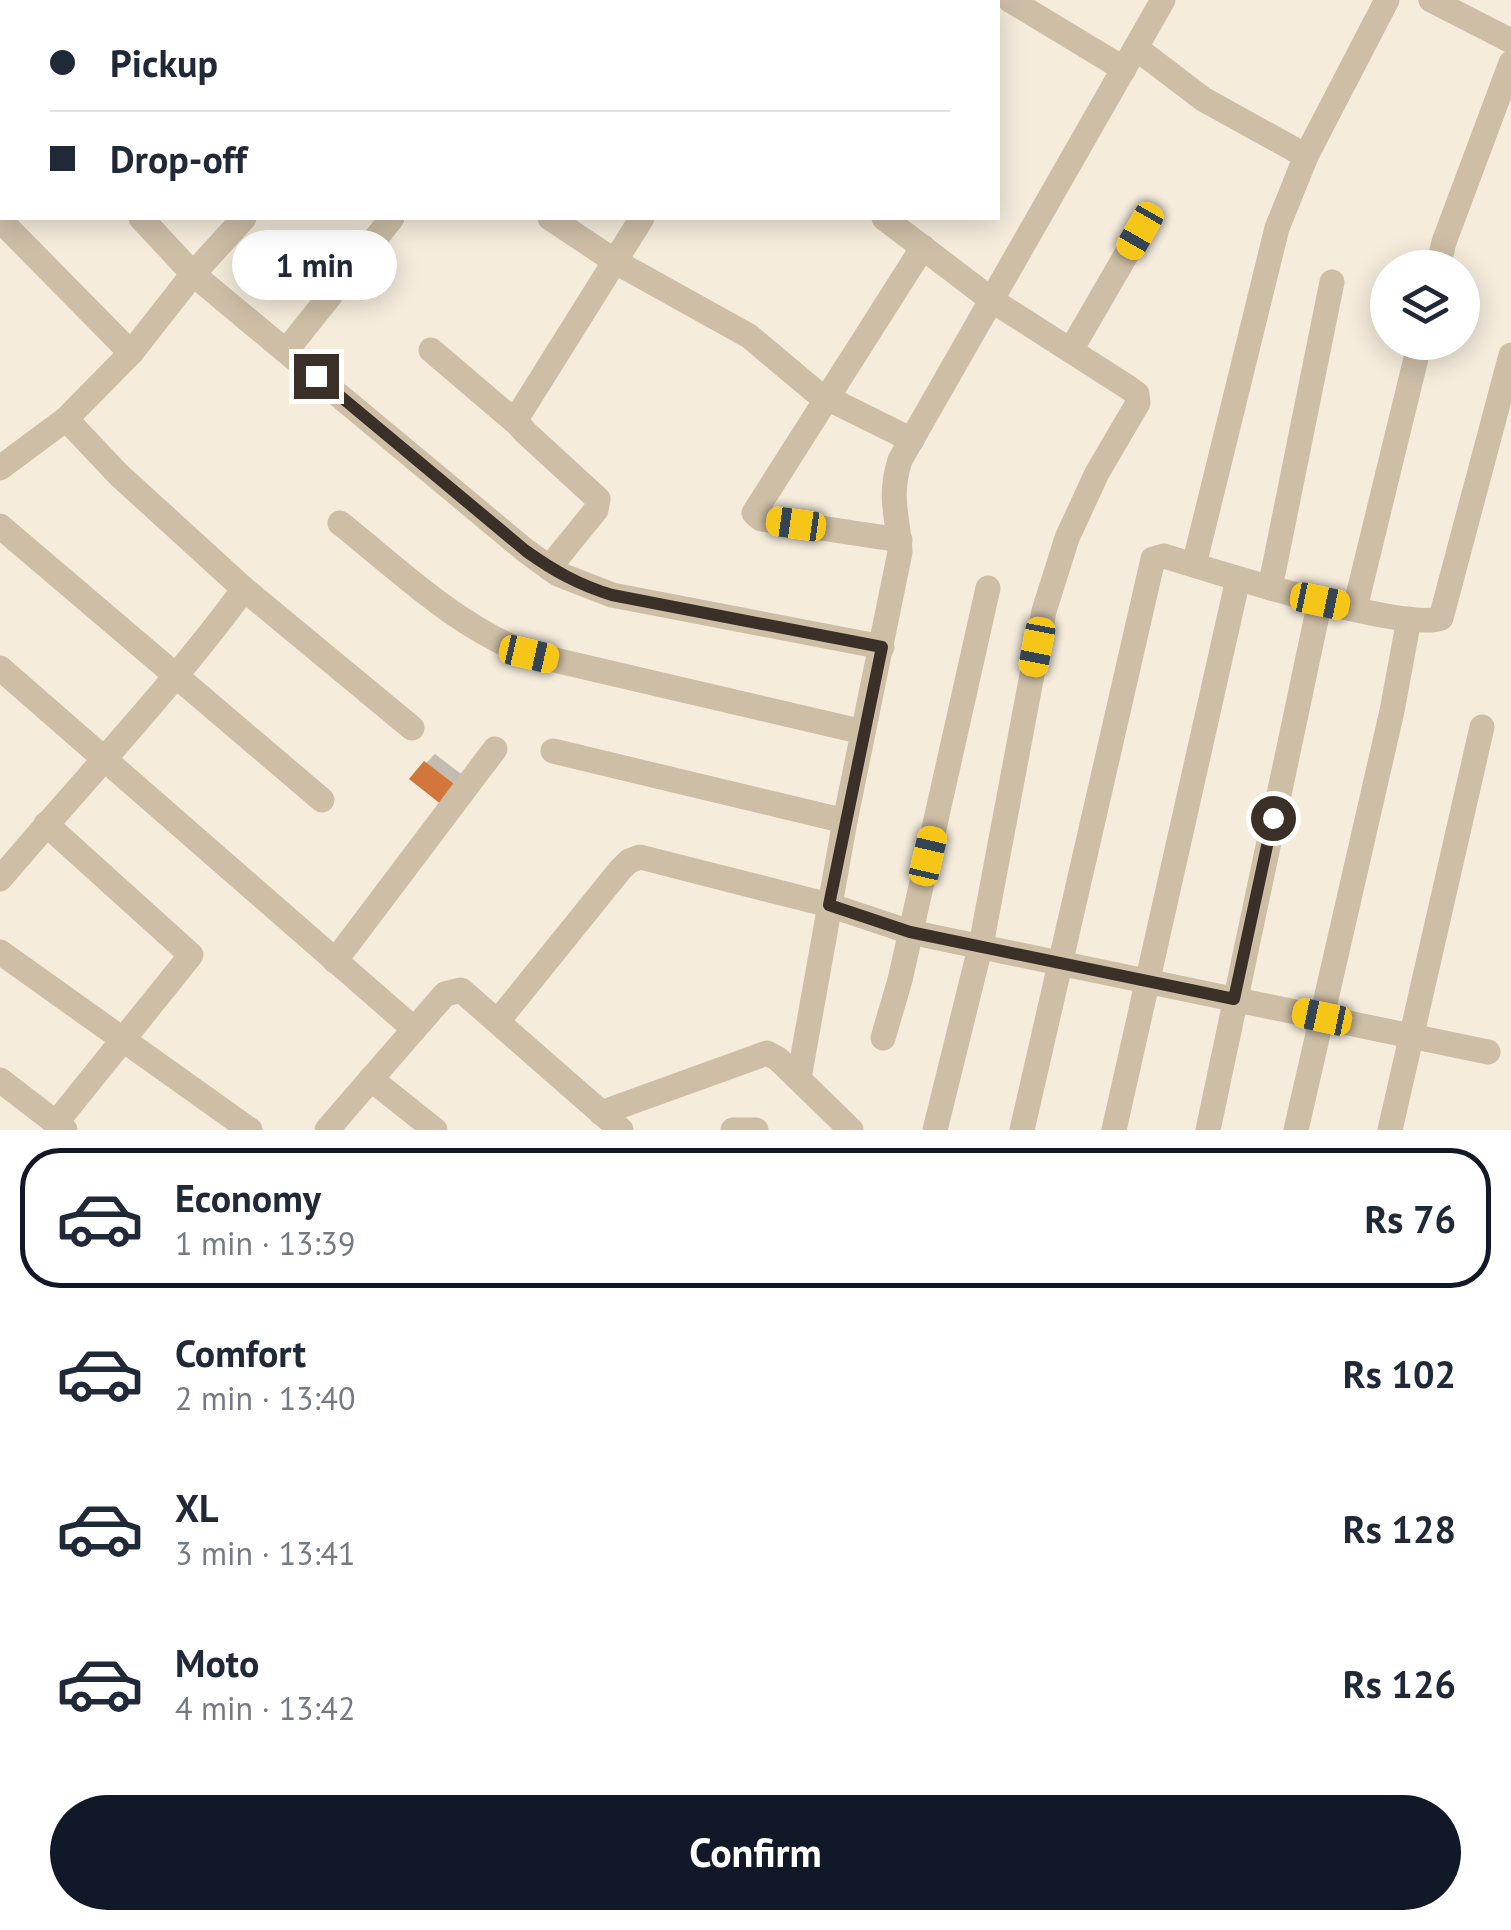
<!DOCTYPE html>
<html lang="en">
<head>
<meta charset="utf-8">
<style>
	:root { --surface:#fff; --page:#f2f2f3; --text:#1f2937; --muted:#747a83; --line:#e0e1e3; --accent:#111827 }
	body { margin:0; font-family:"PT Sans",sans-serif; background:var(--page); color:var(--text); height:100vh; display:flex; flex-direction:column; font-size:38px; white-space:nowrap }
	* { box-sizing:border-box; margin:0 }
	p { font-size:32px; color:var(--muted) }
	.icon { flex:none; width:55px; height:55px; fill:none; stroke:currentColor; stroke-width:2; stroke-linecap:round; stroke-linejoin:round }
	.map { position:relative; height:1130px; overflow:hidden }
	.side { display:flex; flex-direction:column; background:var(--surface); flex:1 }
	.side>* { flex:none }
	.banner { position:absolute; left:0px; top:0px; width:1000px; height:220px; box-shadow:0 5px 25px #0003; display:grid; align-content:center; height:220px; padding:0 50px; background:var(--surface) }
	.buttons { position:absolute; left:1370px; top:250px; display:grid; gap:20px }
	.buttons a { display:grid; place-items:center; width:110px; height:110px; border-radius:50%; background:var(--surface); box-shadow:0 5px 25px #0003; font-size:50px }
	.end { position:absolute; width:45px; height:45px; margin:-22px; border:12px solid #3a3028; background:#fff; box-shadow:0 0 0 5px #fff }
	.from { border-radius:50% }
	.bubble { position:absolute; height:70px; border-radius:35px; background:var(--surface); box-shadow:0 5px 25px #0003; font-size:32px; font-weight:600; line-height:70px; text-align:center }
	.car { position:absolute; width:30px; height:60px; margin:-30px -15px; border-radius:12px; box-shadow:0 0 8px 2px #0007; background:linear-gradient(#f5c518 24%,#345 0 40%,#f5c518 0 76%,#345 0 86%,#f5c518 0) }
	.banner b { display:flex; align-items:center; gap:35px; height:95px; font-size:38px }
	.banner b+b { border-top:2px solid var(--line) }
	.banner i { width:25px; height:25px; background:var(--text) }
	ul { padding:18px 0 0; list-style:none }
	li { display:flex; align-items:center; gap:30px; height:140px; margin:0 20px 15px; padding:0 30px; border:5px solid transparent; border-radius:40px }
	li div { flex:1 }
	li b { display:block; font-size:38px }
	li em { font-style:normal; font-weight:600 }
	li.active { border-color:var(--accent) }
	li>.icon { width:90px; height:90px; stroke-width:1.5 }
	.action { display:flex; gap:20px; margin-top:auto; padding:20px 50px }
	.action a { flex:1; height:115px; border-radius:60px; background:var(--accent); color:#fff; font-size:40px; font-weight:600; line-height:115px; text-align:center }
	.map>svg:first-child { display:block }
	.shadow { fill:#0003 }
	.building { fill:#d2763c }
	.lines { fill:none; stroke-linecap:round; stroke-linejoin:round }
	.minor { stroke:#cebea6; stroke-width:25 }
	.route { stroke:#3a3028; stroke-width:12 }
</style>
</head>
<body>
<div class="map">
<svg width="1511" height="1130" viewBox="0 0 1511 1130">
	<rect width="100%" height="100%" fill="#f5ecdc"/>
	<polygon class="shadow" points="435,754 469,780 455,797 426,763"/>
	<polygon class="building" points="424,761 462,790 447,809 409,779"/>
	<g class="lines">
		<g class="minor">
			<polyline points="69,0 71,2"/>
			<polyline points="187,0 190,2"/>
			<polyline points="311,0 314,2"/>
			<polyline points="614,0 617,2"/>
			<polyline points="1010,0 1124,69"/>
			<polyline points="1431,0 1511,41"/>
			<polyline points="440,2 443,0"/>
			<polyline points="580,2 581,0"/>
			<polyline points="762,2 764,0"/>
			<polyline points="959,2 961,0"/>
			<polyline points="1136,48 1203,99 1306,156"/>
			<polyline points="0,63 2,66"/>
			<polyline points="141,218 193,274 526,551 558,574 612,595 882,647"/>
			<polyline points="550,218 616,262 749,336 817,393 912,440"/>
			<polyline points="884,218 993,301 1129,388 1137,394 1138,403 1097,473 1067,538 1044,611 982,940 935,1130"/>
			<polyline points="0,220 131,353"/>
			<polyline points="1438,268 1444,242 1511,63"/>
			<polyline points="431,350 519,425"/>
			<polyline points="1071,350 1140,231"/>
			<polyline points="286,351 392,218"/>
			<polyline points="66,419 131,353 193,274 244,218"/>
			<path d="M0 468 66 419 119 475 244 589C169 691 82 782 0 879"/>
			<path d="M340 523C400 571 457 627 529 654L863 732"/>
			<polyline points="0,526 322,800"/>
			<polyline points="900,540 761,519 754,513 923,247"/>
			<polyline points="1194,565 1277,228 1306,156 1387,0"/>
			<polyline points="549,568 596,510 598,499 525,432 519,425 518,416 642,218"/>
			<polyline points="1270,588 1332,282"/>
			<polyline points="244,589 412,728"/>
			<polyline points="1355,608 1420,342"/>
			<polyline points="0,668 414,1029"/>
			<polyline points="553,751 845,821"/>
			<polyline points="46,824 191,955 56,1123"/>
			<polyline points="0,952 250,1130"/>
			<polyline points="335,961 495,749"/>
			<polyline points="498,1021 620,870 629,861 640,857 829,905 910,932 1488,1052"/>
			<polyline points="883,1038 900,980 988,588"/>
			<path d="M799 1078 845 821 900 552C898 515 888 498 900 460L1163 0"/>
			<polyline points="371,1079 445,994 461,990 621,1130"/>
			<polyline points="0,1080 65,1130"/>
			<polyline points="601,1113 767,1053 778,1059 851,1130"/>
			<polyline points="327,1130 371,1079 435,1130"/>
			<polyline points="733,1130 756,1130"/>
			<path d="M1022 1130 1153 559 1164 556C1209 570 1408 633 1441 618L1511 355"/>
			<polyline points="1114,1130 1238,579"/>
			<polyline points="1208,1130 1320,601"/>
			<polyline points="1296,1130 1392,711 1409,619"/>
			<polyline points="1390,1130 1482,727"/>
		</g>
	</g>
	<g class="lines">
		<path class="route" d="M316 376 526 551C554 571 579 585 612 595L882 647 829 905 910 932 1234 999 1273 818"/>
	</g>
</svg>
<div class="buttons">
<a><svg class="icon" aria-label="layers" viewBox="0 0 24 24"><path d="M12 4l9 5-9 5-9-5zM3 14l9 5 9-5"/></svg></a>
</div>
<i class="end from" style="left:1273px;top:818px"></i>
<i class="end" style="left:316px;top:376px"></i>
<div class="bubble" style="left:232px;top:230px;width:165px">1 min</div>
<i class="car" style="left:1140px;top:231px;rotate:210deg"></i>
<i class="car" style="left:796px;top:524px;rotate:278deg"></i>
<i class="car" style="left:1320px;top:601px;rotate:102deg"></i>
<i class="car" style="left:1037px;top:647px;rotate:191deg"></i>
<i class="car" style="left:529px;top:654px;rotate:103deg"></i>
<i class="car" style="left:928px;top:856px;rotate:13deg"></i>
<i class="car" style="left:1322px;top:1017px;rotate:282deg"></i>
<div class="banner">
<b><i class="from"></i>Pickup</b>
<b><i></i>Drop-off</b>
</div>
</div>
<section class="side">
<ul>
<li class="active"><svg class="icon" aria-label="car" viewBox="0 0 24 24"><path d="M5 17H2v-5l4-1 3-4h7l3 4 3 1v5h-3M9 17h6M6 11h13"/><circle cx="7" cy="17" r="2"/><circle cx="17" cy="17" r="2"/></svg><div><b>Economy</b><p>1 min · 13:39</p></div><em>Rs 76</em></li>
<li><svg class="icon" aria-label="car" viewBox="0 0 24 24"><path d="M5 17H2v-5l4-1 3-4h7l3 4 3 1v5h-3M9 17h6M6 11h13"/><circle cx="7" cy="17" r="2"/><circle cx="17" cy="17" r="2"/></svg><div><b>Comfort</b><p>2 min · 13:40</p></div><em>Rs 102</em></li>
<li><svg class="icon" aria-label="car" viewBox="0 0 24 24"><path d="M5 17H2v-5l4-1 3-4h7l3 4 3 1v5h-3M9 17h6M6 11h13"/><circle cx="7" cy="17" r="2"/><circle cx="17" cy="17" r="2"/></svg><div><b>XL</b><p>3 min · 13:41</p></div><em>Rs 128</em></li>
<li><svg class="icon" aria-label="car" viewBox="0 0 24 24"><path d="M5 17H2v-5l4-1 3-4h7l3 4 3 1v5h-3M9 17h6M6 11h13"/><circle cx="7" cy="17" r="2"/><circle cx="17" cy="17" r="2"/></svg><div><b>Moto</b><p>4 min · 13:42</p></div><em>Rs 126</em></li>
</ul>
<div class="action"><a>Confirm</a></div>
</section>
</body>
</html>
